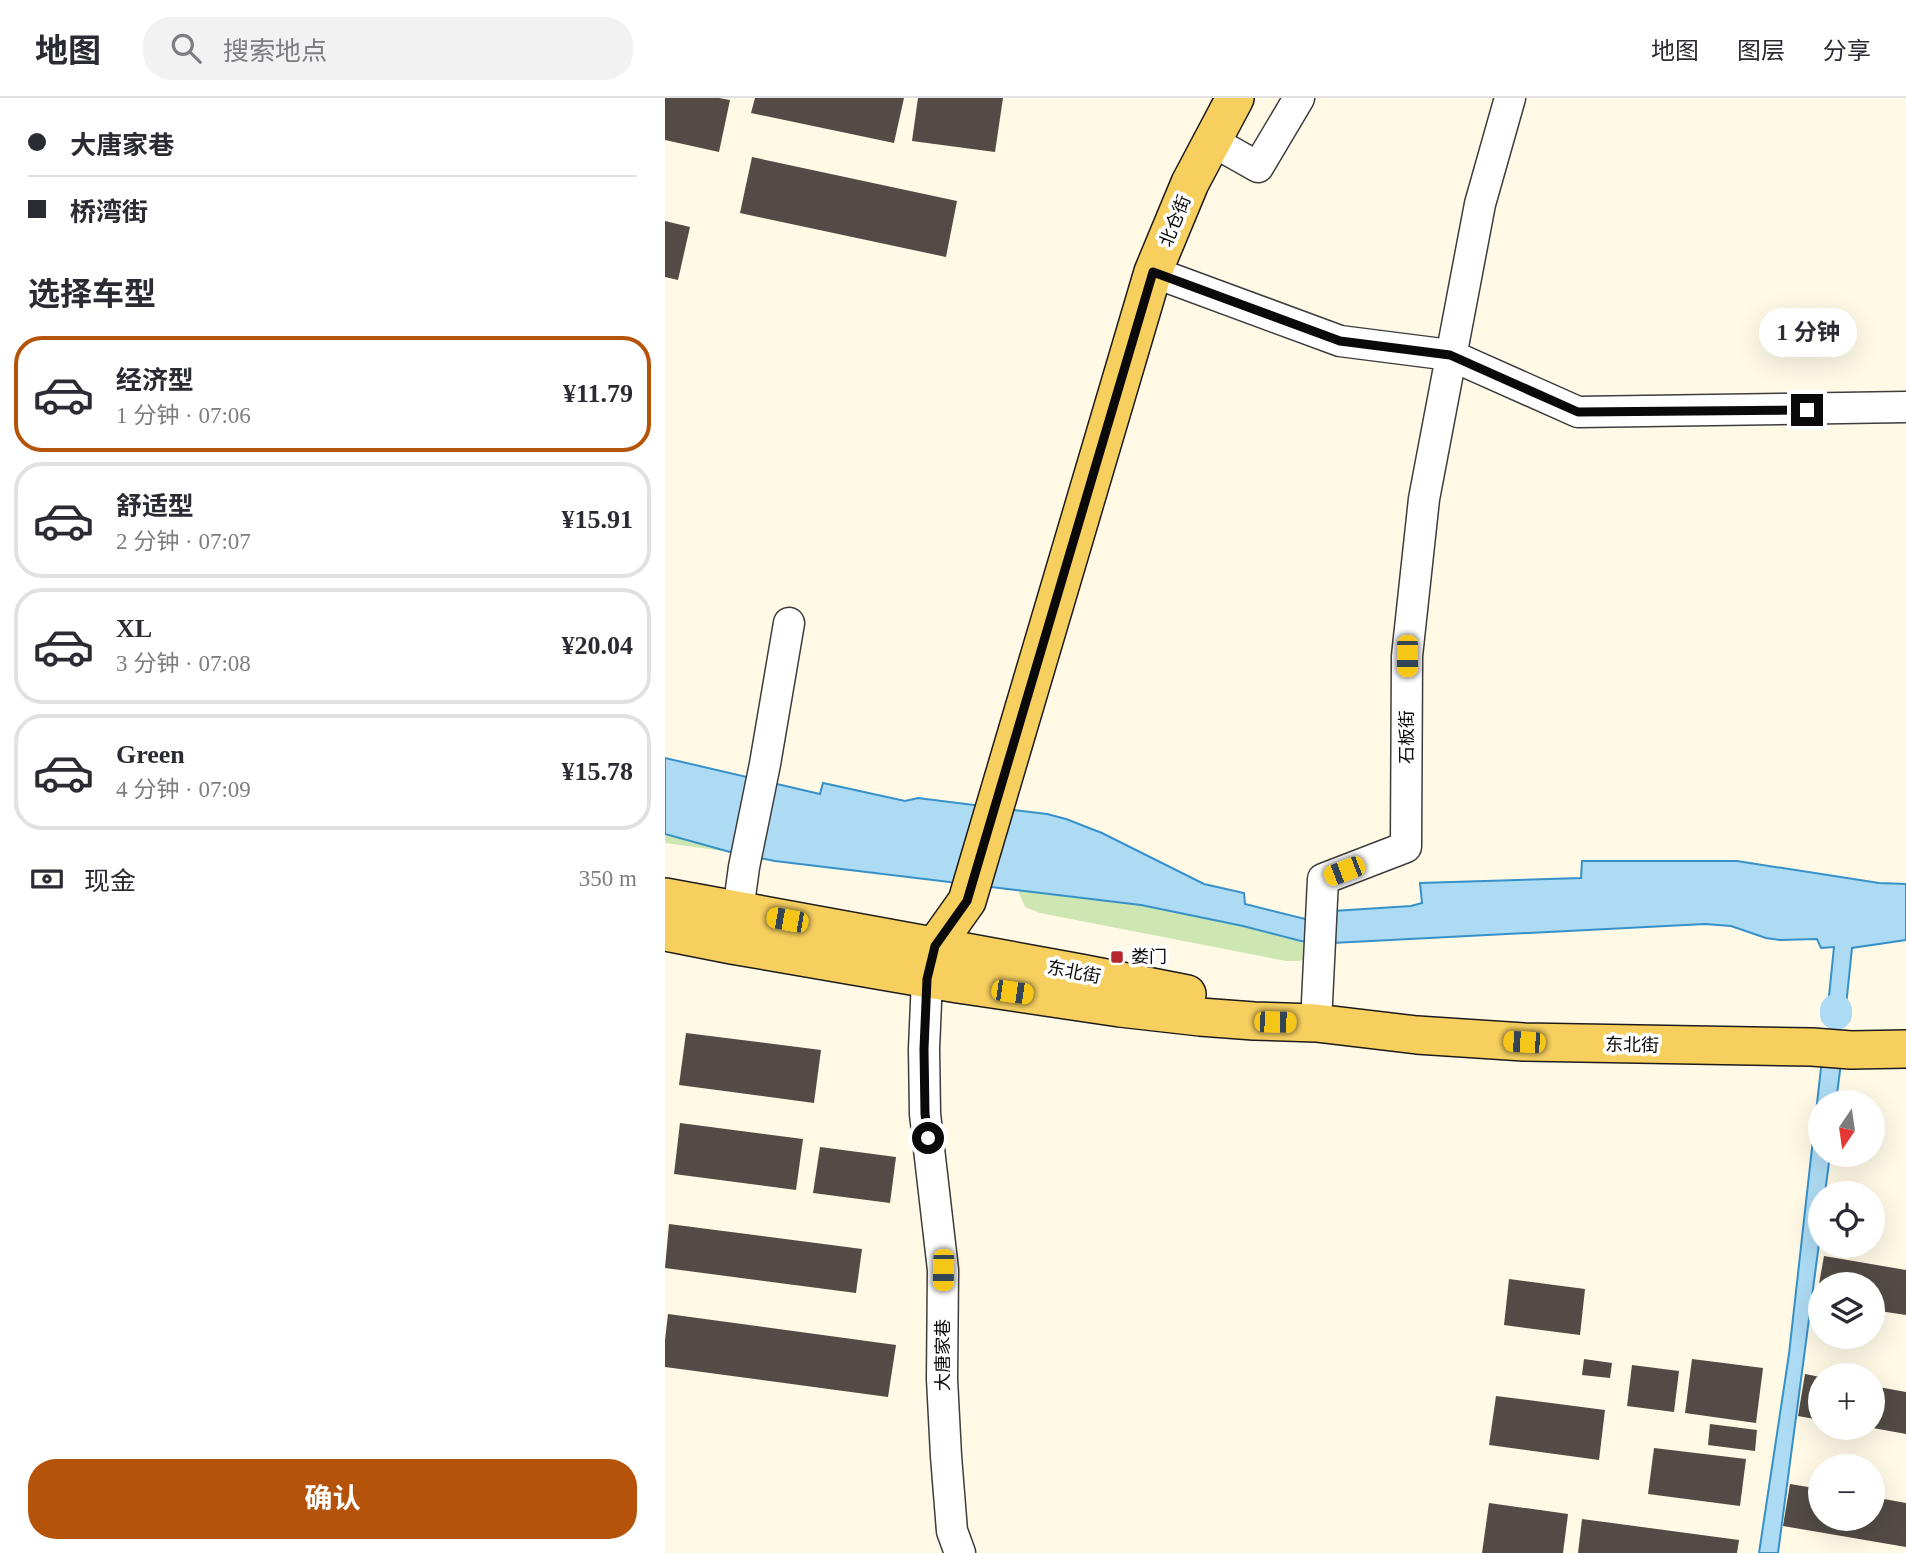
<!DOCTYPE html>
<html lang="zh">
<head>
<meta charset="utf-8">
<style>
	:root { --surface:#fff; --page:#f2f2f3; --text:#2b2b33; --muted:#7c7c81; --line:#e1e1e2; --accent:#b45309 }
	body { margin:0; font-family:"Times New Roman","Noto Sans SC",serif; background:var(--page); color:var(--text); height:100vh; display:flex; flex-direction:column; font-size:26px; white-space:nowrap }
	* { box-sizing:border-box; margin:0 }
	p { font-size:23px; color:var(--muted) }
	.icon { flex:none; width:38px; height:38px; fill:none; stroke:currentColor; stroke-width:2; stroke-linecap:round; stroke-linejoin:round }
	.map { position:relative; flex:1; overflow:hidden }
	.side { display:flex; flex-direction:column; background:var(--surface); width:665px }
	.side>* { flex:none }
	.guide { display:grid; align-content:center; height:154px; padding:0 28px; background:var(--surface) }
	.needle { width:46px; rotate:193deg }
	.controls { position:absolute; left:1143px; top:992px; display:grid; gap:14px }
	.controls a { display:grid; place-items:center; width:77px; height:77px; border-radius:50%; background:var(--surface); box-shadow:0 7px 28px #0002; font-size:35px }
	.end { position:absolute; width:32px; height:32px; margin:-16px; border:9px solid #0a0a0a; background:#fff; box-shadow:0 0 0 4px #fff }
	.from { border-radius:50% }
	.bubble { position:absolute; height:49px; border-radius:24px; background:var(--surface); box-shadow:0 7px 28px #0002; font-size:23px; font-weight:700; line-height:49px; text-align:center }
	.car { position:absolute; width:21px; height:42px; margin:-21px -10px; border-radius:9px; box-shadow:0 0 5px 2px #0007; background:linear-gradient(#f5c518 24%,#345 0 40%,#f5c518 0 76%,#345 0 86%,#f5c518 0) }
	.guide b { display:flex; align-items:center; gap:24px; height:66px; font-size:26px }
	.guide b+b { border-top:2px solid var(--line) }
	.guide i { width:18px; height:18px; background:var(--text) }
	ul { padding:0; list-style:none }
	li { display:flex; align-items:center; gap:21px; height:116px; margin:0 14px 10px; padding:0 14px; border:4px solid var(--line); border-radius:28px }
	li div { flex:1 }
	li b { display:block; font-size:26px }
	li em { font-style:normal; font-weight:700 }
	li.active { border-color:var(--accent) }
	li>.icon { width:63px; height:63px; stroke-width:1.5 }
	h2 { padding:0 28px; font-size:32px; line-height:84px }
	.pay { display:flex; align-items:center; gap:18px; height:77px; padding:0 28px; font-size:26px }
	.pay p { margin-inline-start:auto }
	.cta { display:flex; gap:14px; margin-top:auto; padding:14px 28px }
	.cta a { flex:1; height:80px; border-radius:28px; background:var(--accent); color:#fff; font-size:28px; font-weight:700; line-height:80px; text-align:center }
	header { display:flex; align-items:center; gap:42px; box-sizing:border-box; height:98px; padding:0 35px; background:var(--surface); border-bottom:2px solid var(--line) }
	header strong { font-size:33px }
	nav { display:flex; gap:38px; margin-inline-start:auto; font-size:24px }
	.search { width:490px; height:63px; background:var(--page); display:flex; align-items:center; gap:18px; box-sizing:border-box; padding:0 24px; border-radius:28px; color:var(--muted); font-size:26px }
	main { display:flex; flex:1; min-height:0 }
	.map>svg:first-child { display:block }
	.green { fill:#cee7b2 }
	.water { fill:#addbf4; stroke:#3691c9; stroke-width:2 }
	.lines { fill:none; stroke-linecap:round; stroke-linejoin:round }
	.canal { stroke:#addbf4; stroke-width:32 }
	.building { fill:#524b46 }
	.minor-casing { stroke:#3d3d3d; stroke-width:33 }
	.major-casing { stroke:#1b1b1b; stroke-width:40 }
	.minor { stroke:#fff; stroke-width:30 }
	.major { stroke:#f6cf5f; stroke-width:37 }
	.route { stroke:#0a0a0a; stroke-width:9 }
	.poi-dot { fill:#b5262f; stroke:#fff; stroke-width:2.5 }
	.labels { text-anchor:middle; stroke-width:7; stroke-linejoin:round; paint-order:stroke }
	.street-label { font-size:18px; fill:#0a0a0a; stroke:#fff }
	.poi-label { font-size:18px; fill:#0a0a0a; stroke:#fff; text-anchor:start }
</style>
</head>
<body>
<header>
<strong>地图</strong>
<div class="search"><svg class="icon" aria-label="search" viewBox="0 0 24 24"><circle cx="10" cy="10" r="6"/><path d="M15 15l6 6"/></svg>搜索地点</div>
<nav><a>地图</a><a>图层</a><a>分享</a></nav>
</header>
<main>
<section class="side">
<div class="guide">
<b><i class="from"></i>大唐家巷</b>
<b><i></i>桥湾街</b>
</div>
<h2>选择车型</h2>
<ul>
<li class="active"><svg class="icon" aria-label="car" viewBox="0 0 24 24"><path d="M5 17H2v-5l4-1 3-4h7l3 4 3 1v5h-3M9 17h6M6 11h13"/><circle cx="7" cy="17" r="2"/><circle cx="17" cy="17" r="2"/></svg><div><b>经济型</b><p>1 分钟 · 07:06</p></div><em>¥11.79</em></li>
<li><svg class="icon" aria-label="car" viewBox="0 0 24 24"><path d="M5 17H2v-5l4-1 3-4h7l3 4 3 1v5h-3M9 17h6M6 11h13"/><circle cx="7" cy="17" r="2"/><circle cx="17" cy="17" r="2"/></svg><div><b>舒适型</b><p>2 分钟 · 07:07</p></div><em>¥15.91</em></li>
<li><svg class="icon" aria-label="car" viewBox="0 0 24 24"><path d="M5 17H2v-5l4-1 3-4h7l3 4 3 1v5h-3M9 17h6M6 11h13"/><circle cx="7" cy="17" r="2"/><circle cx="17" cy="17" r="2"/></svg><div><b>XL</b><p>3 分钟 · 07:08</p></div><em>¥20.04</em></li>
<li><svg class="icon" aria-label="car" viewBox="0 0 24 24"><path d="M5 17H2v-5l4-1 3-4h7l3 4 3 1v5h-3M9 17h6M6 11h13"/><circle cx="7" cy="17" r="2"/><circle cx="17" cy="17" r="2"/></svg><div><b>Green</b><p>4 分钟 · 07:09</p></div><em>¥15.78</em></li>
</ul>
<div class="pay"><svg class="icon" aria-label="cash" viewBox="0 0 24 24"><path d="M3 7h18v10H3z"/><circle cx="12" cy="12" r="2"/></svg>现金<p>350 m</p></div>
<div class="cta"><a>确认</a></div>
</section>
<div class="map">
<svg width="1241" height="1455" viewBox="0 0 1241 1455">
	<rect width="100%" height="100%" fill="#fff9e6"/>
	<g class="green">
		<polygon points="0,736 65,754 0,745"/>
		<polygon points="352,791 476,807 578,828 646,844 641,861 634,863 621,863 375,815 360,809"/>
	</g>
	<g class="water">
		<polygon points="0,660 155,696 158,685 240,703 253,700 382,716 401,721 437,735 539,786 579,795 580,806 648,823 668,813 746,808 757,805 755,785 916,780 917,763 1072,763 1214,785 1241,786 1241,842 1187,850 1181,908 1178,911 1164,911 1163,908 1169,849 1156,850 1152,841 1115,842 1101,840 1066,828 1040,826 667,845 636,843 578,828 476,807 110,763 65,754 0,736"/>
		<polygon points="1157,961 1176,965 1171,1004 1155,1004 1155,1057 1165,1057 1160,1095 1155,1096 1155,1138 1113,1455 1094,1455 1124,1256"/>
	</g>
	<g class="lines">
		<polyline class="canal" points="1171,916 1171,912"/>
	</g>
	<g class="building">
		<polygon points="0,0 54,0 65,2 54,54 0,42"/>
		<polygon points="90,0 239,0 229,45 86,15"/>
		<polygon points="253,0 338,0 330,54 247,43"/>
		<polygon points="87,59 292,103 281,159 75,115"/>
		<polygon points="0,123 25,129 13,182 0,179"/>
		<polygon points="21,935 156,952 149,1005 14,987"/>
		<polygon points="15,1025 138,1041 131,1092 9,1076"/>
		<polygon points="155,1049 231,1059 225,1105 148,1095"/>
		<polygon points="4,1126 197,1151 191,1195 0,1170"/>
		<polygon points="1159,1158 1241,1172 1241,1217 1208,1212 1208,1186 1154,1186"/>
		<polygon points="844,1181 920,1191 915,1237 839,1227"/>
		<polygon points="3,1216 231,1247 223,1299 0,1269 0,1242"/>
		<polygon points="919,1261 947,1265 945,1280 917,1277"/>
		<polygon points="1027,1261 1098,1270 1091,1325 1020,1315"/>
		<polygon points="967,1267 1014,1273 1009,1314 962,1308"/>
		<polygon points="1140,1276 1155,1279 1155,1322 1133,1318"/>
		<polygon points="1208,1288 1241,1294 1241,1336 1208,1330"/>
		<polygon points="831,1298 940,1312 934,1362 824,1347"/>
		<polygon points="1045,1326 1092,1332 1090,1353 1043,1347"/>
		<polygon points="989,1350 1081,1361 1075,1408 983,1396"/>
		<polygon points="1125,1386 1155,1391 1155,1421 1208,1421 1208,1399 1241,1405 1241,1449 1118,1428"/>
		<polygon points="824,1405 903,1416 898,1455 817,1455"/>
		<polygon points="917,1421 1074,1442 1072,1455 913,1455"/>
	</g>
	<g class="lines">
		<defs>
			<g id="minor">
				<polyline points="547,43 593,69 634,0"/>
				<polyline points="488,174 675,243 785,257 913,314 1241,309"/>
				<polyline points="73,813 79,769 100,666 124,525"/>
				<polyline points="267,859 262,881 259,951 260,1016 278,1172 277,1281 281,1358 287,1433 295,1455"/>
				<polyline points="651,925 658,781 741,749 742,558 759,401 815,106 845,0"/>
			</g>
			<g id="major">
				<polyline points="0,799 415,875 522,896"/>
				<polyline points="0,834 67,847 293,886 455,910 535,919 589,923 651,925 752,937 859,944 1147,949 1186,952 1241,951"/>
				<polyline points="270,848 302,803 488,174 525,85 570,0"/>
			</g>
		</defs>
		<use href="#minor" class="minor-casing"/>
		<use href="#major" class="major-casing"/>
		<use href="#minor" class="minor"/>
		<use href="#major" class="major"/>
	</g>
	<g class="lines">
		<polyline class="route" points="263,1040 260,1016 259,951 262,881 270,848 302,803 488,174 675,243 785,257 913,314 1142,312"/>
	</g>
	<rect class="poi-dot" x="445" y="852" width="14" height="14" rx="3.5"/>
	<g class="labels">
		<g class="street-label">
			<text transform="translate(510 123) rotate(-68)" y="6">北仓街</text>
			<text transform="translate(742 639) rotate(-90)" y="6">石板街</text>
			<text transform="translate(409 874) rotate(11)" y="6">东北街</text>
			<text transform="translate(967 947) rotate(1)" y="6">东北街</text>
			<text transform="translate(278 1257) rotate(-90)" y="6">大唐家巷</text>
		</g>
		<g class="poi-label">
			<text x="466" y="865">娄门</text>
		</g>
	</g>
</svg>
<div class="controls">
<a><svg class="needle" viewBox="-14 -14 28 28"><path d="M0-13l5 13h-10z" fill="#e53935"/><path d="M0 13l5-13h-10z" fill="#7c7c81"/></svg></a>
<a><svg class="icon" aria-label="locate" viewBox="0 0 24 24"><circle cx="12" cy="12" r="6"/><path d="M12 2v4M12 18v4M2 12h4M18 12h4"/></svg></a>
<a><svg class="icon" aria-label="layers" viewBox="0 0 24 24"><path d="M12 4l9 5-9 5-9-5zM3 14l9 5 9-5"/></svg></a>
<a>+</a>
<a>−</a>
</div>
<i class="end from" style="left:263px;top:1040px"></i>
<i class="end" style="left:1142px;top:312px"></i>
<div class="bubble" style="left:1094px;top:210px;width:98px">1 分钟</div>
<i class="car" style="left:742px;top:558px;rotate:180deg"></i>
<i class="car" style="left:679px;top:773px;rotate:249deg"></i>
<i class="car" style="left:122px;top:822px;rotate:280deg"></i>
<i class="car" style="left:347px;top:894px;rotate:98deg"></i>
<i class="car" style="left:610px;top:924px;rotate:91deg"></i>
<i class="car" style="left:859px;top:944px;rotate:273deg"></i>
<i class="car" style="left:278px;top:1172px;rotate:181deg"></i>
</div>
</main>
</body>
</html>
